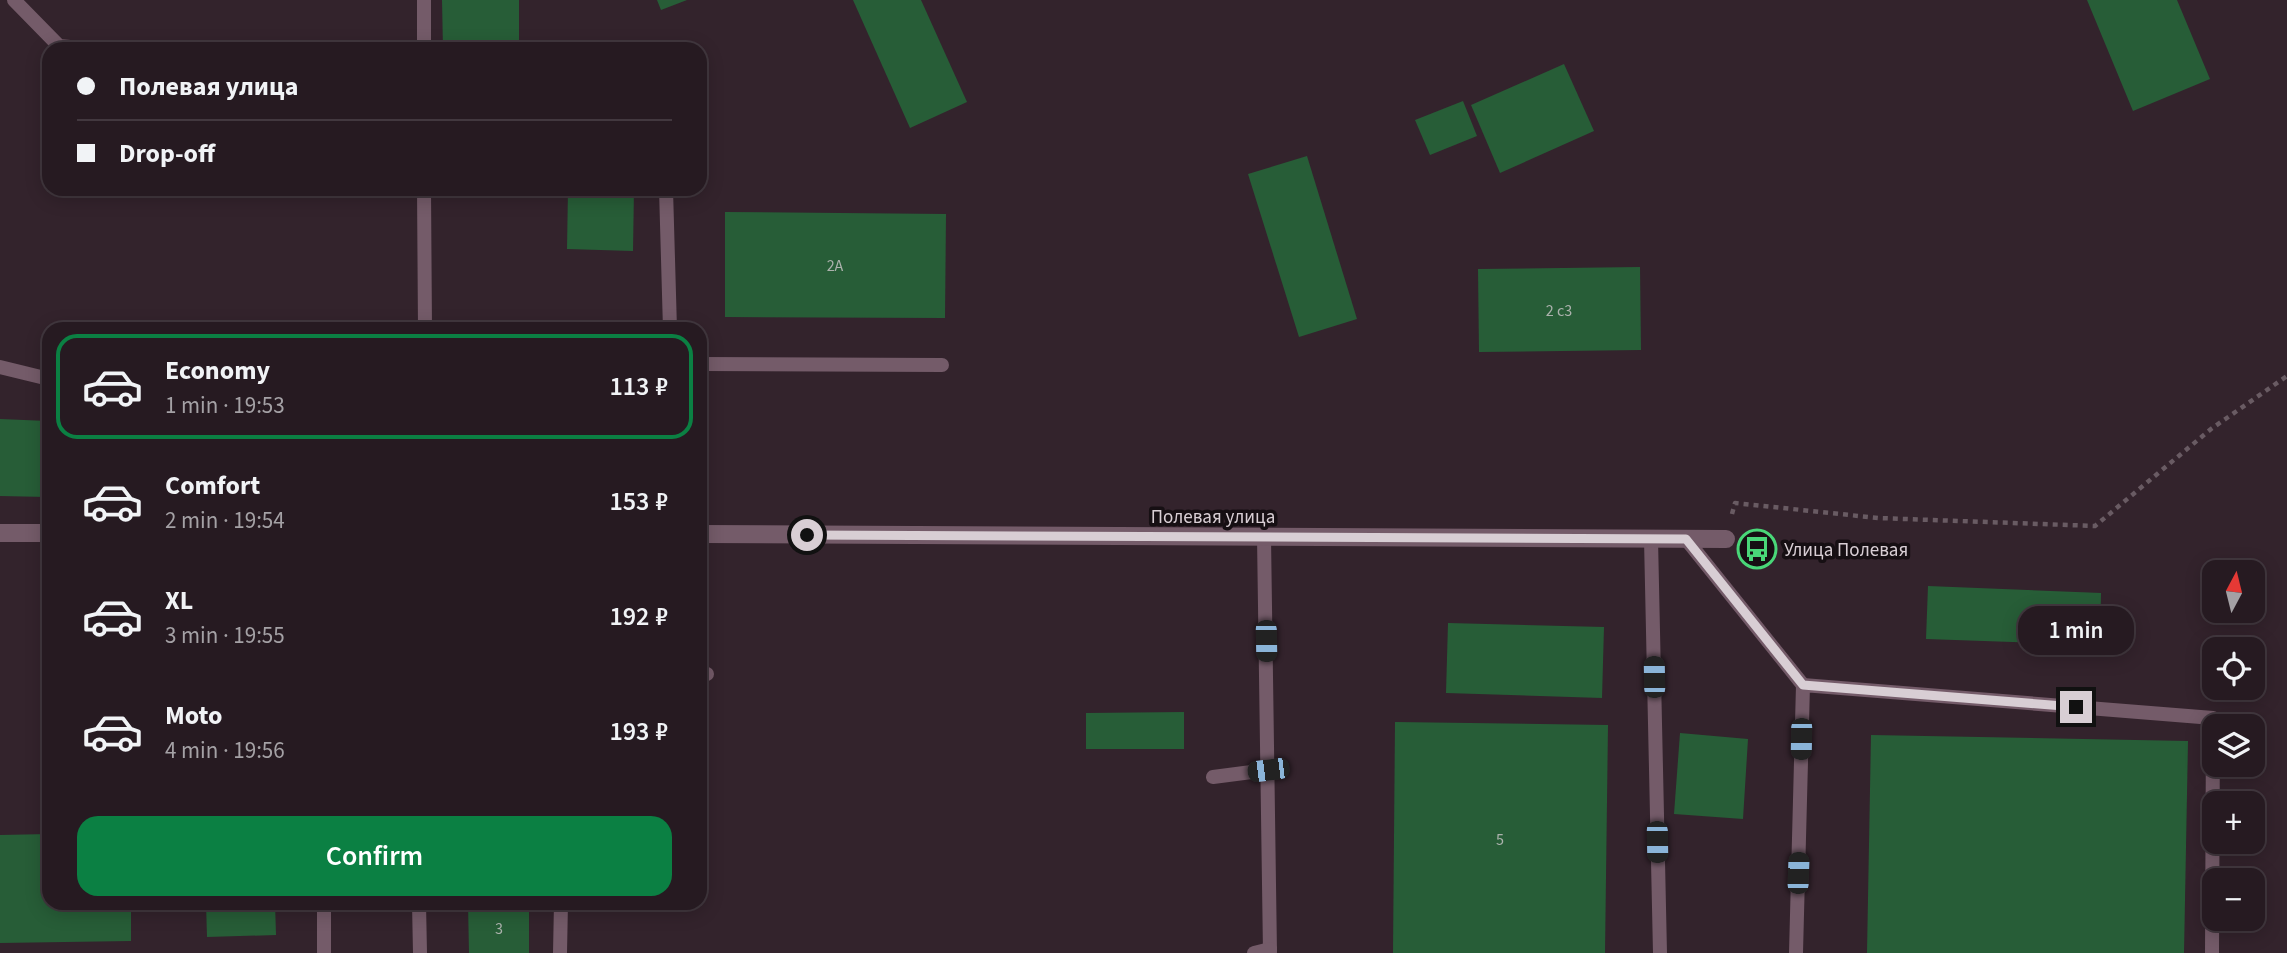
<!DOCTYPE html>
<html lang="en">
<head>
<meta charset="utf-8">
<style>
	:root { --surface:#261a21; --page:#32272e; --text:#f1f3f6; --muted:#a4a1a5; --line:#42383f; --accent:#0b8043 }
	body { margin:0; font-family:"Source Sans 3",sans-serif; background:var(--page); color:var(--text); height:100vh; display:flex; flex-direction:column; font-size:26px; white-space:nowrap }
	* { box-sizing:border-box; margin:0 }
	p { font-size:23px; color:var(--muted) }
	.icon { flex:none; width:38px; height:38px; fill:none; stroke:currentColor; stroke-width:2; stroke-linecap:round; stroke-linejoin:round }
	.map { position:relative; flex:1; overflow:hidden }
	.drawer { position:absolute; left:42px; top:322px; width:665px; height:588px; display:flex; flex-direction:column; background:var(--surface); border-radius:21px; box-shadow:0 4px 18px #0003,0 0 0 2px var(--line) }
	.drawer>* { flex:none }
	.top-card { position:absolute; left:42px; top:42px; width:665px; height:154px; border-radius:21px; box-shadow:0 4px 18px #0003,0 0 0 2px var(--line); display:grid; align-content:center; height:154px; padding:0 35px; background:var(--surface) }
	.needle { width:46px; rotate:7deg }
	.tools { position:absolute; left:2202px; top:560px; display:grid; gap:14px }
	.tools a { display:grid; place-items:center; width:63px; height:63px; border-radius:14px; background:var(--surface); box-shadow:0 4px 18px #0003,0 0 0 2px var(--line); font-size:35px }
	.end { position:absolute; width:32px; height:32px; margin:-16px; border:9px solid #d8ced4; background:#111; box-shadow:0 0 0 4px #111 }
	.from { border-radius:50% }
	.bubble { position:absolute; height:49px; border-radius:21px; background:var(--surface); box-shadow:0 4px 18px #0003,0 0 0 2px var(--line); font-size:23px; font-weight:600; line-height:49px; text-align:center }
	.car { position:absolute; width:21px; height:42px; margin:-21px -10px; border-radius:9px; box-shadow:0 0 5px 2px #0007; background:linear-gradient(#222 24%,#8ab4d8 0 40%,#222 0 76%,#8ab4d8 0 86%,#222 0) }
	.top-card b { display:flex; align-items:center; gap:24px; height:66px; font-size:26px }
	.top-card b+b { border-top:2px solid var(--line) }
	.top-card i { width:18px; height:18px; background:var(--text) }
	ul { padding:12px 0 0; list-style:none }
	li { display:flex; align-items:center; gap:21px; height:105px; margin:0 14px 10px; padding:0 21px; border:4px solid transparent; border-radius:21px }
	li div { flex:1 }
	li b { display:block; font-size:26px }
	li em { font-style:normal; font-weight:600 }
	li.active { border-color:var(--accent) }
	li>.icon { width:63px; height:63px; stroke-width:1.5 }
	.button { display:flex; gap:14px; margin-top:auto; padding:14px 35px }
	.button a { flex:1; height:80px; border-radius:21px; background:var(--accent); color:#fff; font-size:28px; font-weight:600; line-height:80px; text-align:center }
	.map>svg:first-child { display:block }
	.building { fill:#275d37 }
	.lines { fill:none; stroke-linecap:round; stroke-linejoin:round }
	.path { stroke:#695b63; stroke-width:4.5; stroke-dasharray:5 5; stroke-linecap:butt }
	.service { stroke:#745b69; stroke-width:14 }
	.minor { stroke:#745b69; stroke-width:18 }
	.route { stroke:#d8ced4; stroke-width:9 }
	.labels { text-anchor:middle; stroke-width:7; stroke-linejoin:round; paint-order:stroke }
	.number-label { font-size:16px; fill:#acb2ad }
	.street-label { font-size:19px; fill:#d8ced4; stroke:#160f13 }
	.poi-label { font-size:19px; fill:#d8ced4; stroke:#160f13; text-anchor:start }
</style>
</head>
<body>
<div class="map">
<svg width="2287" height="953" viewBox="0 0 2287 953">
	<rect width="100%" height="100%" fill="#33232c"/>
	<g class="building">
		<polygon points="442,0 519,0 519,49 443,49"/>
		<polygon points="657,0 687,0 661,10"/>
		<polygon points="853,0 921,0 967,102 910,128"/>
		<polygon points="2087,0 2177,0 2210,79 2133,111"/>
		<polygon points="1564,64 1594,131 1500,173 1471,105"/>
		<polygon points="1463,101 1477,136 1430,155 1415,120"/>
		<polygon points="1307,156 1357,319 1299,337 1248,174"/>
		<polygon points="568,189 634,189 633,251 567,249"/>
		<polygon points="725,212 946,214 945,318 725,317"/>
		<polygon points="1640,267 1641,350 1479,352 1478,269"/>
		<polygon points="0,419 48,421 47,497 0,496"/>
		<polygon points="1928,586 2101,593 2100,645 1926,639"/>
		<polygon points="1448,623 1604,627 1602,698 1446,693"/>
		<polygon points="1184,712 1184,749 1086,749 1086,713"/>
		<polygon points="1395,722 1608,725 1605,953 1393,953"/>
		<polygon points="1680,733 1748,739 1743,819 1674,814"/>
		<polygon points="1871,735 2188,741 2184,953 1867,953"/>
		<polygon points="49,834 49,903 131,903 131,941 0,943 0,835"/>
		<polygon points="206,903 275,903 276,935 207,937"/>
		<polygon points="468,903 529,903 529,953 469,953"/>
	</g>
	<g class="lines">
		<polyline class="path" points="1732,514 1735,503 1878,518 2095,526 2211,429 2287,376"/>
		<g class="service">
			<polyline points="14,0 59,46 92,49"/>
			<polyline points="424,0 424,49"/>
			<polyline points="424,189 425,329"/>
			<polyline points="666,189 670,329"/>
			<polyline points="700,364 942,365"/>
			<polyline points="0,367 49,379"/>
			<polyline points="1264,537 1270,953"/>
			<polyline points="1651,539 1660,953"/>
			<polyline points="1686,539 1803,685"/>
			<polyline points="700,674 707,674"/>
			<polyline points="1213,777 1267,770"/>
			<polyline points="419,903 420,953"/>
			<polyline points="324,953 324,903"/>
			<polyline points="560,953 561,903"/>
			<polyline points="1254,953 1270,949"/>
			<polyline points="1796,953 1803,685 2213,718 2212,953"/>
		</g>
		<g class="minor">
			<polyline points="0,533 49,533"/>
			<polyline points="700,534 1726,539"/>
		</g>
	</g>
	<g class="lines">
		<polyline class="route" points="807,535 1686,539 1803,685 2076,707"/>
	</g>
	<defs>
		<symbol id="bus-ring" viewBox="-11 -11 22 22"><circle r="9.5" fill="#160f13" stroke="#49d778" stroke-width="1.5"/><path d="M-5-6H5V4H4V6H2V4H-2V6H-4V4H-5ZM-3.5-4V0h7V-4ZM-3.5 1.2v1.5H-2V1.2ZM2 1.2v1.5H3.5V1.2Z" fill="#49d778"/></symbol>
	</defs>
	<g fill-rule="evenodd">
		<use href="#bus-ring" x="1735" y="527" width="44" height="44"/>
	</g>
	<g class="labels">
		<g class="number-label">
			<text x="835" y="271">2А</text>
			<text x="1559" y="316">2 с3</text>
			<text x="1500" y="845">5</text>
			<text x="499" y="934">3</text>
		</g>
		<g class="street-label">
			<text x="1213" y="523">Полевая улица</text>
		</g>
		<g class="poi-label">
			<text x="1784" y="556">Улица Полевая</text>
		</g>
	</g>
</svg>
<div class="tools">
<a><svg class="needle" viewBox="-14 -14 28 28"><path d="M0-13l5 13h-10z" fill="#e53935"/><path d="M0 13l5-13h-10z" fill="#a4a1a5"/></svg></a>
<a><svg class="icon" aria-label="locate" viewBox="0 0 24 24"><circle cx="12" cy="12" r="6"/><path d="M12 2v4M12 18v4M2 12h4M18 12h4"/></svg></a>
<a><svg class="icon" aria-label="layers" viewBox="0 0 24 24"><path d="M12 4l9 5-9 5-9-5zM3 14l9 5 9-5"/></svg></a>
<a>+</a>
<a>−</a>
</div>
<i class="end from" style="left:807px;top:535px"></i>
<i class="end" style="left:2076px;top:707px"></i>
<div class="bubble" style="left:2018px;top:606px;width:116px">1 min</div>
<i class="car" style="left:1266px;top:641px;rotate:179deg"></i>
<i class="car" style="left:1654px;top:677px;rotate:359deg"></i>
<i class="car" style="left:1801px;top:739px;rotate:181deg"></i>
<i class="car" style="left:1268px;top:770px;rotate:263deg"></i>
<i class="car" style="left:1657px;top:842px;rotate:179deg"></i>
<i class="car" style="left:1798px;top:873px;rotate:2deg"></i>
<div class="top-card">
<b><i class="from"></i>Полевая улица</b>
<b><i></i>Drop-off</b>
</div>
<section class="drawer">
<ul>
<li class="active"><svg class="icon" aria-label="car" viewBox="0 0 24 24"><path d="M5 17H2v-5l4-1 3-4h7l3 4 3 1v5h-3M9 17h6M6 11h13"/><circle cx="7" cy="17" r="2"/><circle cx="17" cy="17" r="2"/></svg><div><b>Economy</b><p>1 min · 19:53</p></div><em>113 ₽</em></li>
<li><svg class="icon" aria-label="car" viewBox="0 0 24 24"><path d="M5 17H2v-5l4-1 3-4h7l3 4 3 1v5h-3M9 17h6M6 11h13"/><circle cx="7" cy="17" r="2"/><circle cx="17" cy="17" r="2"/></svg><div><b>Comfort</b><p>2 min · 19:54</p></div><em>153 ₽</em></li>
<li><svg class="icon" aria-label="car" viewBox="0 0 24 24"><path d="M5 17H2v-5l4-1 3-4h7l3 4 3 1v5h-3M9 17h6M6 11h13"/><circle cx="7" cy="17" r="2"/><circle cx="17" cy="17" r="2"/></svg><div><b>XL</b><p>3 min · 19:55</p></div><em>192 ₽</em></li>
<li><svg class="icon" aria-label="car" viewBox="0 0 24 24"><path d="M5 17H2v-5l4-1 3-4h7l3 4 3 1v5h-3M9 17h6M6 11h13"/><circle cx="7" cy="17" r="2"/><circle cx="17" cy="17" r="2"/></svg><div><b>Moto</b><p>4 min · 19:56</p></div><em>193 ₽</em></li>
</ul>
<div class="button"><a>Confirm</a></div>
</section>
</div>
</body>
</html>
